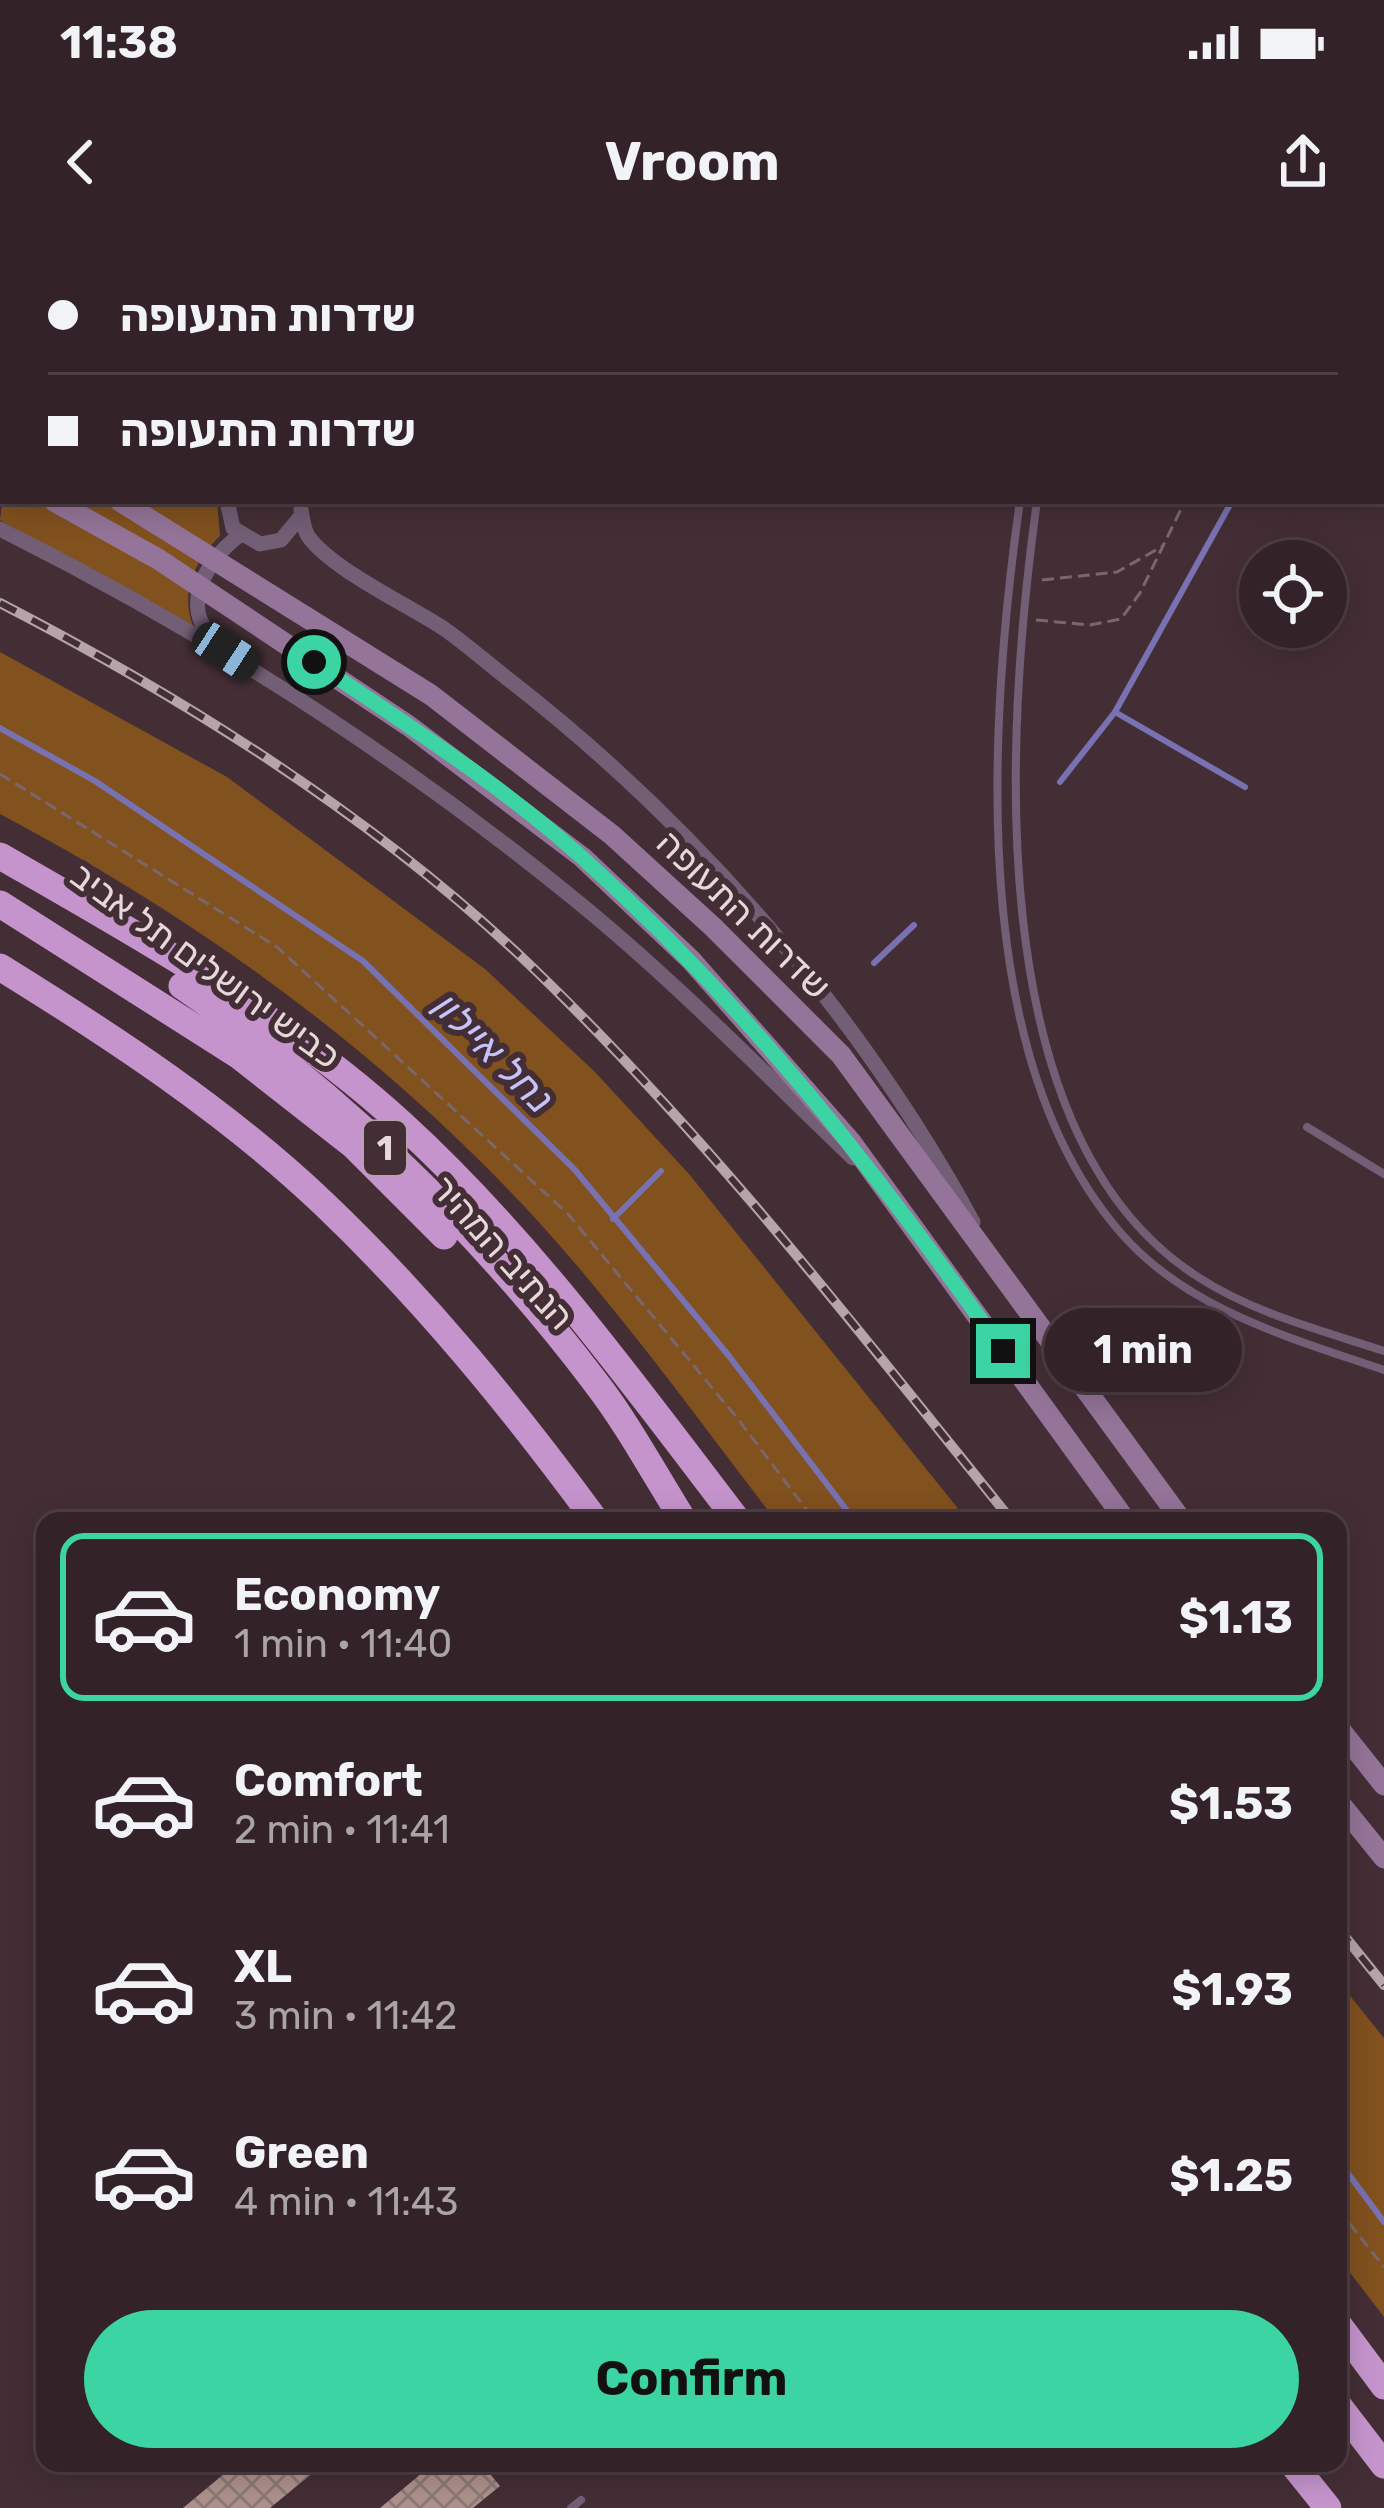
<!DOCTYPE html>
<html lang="en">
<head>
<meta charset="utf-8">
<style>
	:root { --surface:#332228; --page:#3e2f34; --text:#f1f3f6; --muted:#a9a4a8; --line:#4e3f45; --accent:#3dd4a3 }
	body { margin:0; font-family:Rubik,Heebo,sans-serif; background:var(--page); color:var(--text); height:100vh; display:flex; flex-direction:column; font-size:45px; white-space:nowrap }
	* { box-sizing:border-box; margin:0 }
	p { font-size:39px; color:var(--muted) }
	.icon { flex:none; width:66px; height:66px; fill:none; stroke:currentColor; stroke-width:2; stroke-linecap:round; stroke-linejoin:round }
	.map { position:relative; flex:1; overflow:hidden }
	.panel { position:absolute; left:36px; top:1272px; width:1311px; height:960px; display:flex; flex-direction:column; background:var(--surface); border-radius:24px; box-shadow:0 6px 30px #0003,0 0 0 3px var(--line) }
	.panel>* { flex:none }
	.guide { position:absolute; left:0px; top:0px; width:1386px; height:264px; box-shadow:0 6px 30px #0003,0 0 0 3px var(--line); display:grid; align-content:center; height:264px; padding:0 48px; background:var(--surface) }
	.buttons { position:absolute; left:1239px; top:300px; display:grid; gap:24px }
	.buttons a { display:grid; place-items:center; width:108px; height:108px; border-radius:50%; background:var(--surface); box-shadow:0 6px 30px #0003,0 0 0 3px var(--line); font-size:60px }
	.end { position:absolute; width:54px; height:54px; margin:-27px; border:15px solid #3dd4a3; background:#111; box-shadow:0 0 0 6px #111 }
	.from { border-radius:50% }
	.bubble { position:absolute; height:84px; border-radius:42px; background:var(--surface); box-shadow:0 6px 30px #0003,0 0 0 3px var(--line); font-size:39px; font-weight:700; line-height:84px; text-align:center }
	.car { position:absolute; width:36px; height:72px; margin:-36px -18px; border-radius:15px; box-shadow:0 0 9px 3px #0007; background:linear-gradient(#222 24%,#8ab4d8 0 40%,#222 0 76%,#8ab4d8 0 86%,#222 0) }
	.guide b { display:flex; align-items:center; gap:42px; height:114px; font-size:45px }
	.guide b+b { border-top:3px solid var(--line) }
	.guide i { width:30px; height:30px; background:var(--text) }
	ul { padding:21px 0 0; list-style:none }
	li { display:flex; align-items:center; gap:36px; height:168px; margin:0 24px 18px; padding:0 24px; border:6px solid transparent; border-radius:24px }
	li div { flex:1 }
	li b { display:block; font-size:45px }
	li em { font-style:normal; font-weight:700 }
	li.on { border-color:var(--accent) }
	li>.icon { width:108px; height:108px; stroke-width:1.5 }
	.primary-button { display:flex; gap:24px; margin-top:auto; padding:24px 48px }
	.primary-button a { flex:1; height:138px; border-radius:72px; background:var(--accent); color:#111; font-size:48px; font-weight:700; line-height:138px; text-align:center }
	.status { display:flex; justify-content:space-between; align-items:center; height:84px; padding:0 60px; background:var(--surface); direction:ltr }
	.status svg { height:33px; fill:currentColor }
	header { display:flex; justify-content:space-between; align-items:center; height:156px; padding:0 48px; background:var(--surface); font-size:54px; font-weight:700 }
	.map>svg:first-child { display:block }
	.green { fill:#81511e }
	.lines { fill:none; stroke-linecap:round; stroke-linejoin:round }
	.stream { stroke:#7872b2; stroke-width:6 }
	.building { fill:url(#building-cross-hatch) }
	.path { stroke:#7a676d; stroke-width:3; stroke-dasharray:12 6; stroke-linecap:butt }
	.service { stroke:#725e75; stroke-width:8 }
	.minor { stroke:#725e75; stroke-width:15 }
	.secondary { stroke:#947499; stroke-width:21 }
	.motorway { stroke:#c594cd; stroke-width:27 }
	.rail-casing { stroke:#b5a4a9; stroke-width:10 }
	.rail { stroke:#442e36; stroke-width:6; stroke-dasharray:18; stroke-linecap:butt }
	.route { stroke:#3dd4a3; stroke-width:15 }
	.labels { text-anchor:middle; stroke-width:12; stroke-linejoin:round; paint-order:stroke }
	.shield { fill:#442e36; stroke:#b6a5aa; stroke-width:3 }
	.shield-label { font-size:33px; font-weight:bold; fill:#e7d8dc }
	.street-label { font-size:36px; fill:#e7d8dc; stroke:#442e36 }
	.water-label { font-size:39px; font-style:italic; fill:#c6c3fa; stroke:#442e36 }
</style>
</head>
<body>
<div class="status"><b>11:38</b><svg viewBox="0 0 49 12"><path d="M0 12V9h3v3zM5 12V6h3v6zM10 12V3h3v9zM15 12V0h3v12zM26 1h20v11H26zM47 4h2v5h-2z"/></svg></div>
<header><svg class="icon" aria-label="back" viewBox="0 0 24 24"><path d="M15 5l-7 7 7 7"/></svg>Vroom<svg class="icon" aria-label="share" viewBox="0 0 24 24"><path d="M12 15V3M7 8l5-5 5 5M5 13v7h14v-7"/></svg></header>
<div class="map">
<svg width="1384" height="2268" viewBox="0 0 1384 2268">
	<defs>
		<pattern id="building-cross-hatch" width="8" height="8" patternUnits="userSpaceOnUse" patternTransform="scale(3)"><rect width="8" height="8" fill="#ae918c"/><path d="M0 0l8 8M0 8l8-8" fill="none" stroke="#8e7976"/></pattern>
	</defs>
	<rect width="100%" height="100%" fill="#442e36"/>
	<g class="green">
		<path d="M3 257V261H217L220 296C195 320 179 354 194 388L0 280Z"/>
		<path d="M0 412 227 537 485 729 595 832 689 934 968 1281H776C695 1175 616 1065 525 967 374 806 195 677 0 574Z"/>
		<polygon points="1338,1741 1384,1798 1384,2077 1338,2017"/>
	</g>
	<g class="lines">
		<g class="stream">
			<polyline points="1115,472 1245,547"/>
			<polyline points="0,488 95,541 363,721 575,930 729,1116 855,1281"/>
			<polyline points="1060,542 1115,472 1232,261"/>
			<polyline points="874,723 914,685"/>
			<polyline points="613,979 661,931"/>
			<polyline points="1338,1920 1384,1982"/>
		</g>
	</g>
	<g class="building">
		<polygon points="237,2223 325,2223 270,2268 183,2268"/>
		<polygon points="434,2223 481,2223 500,2246 473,2268 380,2268"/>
	</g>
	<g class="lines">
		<g class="path">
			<polyline points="269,0 274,3"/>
			<polyline points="228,3 233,0"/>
			<polyline points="329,3 337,0"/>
			<polyline points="1306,3 1306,0"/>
			<polyline points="1042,340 1117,332 1163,306"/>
			<polyline points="1036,380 1090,385 1121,379 1140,353 1185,261"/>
			<polyline points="0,534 277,707 568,974 738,1179 815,1281"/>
			<polyline points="1338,1969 1384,2027"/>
		</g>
		<g class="service">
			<polyline points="1231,0 1232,3"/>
			<polyline points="1058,3 1058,0"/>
			<polyline points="1074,3 1075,0"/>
			<polyline points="1123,3 1124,0"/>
			<path d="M1020 261C989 479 966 814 1120 992 1187 1070 1291 1098 1384 1130"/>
			<path d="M1037 261C1006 485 977 896 1198 1037 1255 1074 1321 1090 1384 1111"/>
			<polyline points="1307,887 1384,934"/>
			<polyline points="571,2268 581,2260"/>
		</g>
		<g class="minor">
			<polyline points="959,0 972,0"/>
			<polyline points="137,3 138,0"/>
			<polyline points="395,3 397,0"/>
			<polyline points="417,3 419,0"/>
			<polyline points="227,261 233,288 260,304 281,300 301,276"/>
			<path d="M301 270C303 279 303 288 308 296 331 329 408 365 443 388 465 403 486 422 508 439 695 584 860 774 973 982"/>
			<path d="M0 289C204 391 396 514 573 658 672 738 761 830 853 918"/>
			<path d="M213 398C178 366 209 317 240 295"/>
		</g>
		<g class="secondary">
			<polyline points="0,131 3,131"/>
			<polyline points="0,199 3,200"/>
			<polyline points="0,235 3,236"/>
			<polyline points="54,261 158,319 409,486 582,617 691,720 851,902 1126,1281"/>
			<polyline points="120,261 431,455 612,595 713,687 841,815 1182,1281"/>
			<polyline points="1338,1487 1384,1545"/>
			<polyline points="1338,1561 1384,1618"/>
		</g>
		<g class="motorway">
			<path d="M0 616C138 695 284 776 402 884 530 1001 633 1144 738 1281"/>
			<polyline points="0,664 238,815 354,906 444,996"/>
			<path d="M0 727C113 797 226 871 323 963 425 1060 513 1168 596 1281"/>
			<path d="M182 746C339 854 480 990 596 1143 629 1186 655 1235 684 1281"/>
			<polyline points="1338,2084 1384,2146"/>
			<polyline points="1338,2165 1384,2225"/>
			<polyline points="1292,2223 1328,2268"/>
		</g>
		<defs>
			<g id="rail">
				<path d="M0 363C188 460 377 579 531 726 708 896 858 1090 1012 1281"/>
				<polyline points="1338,1688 1384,1745"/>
			</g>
		</defs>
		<use href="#rail" class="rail-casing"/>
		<use href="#rail" class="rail"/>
	</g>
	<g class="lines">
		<path class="route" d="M314 422C406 484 503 546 586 621 752 771 874 929 1003 1111"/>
	</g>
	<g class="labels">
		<rect class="shield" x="364" y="881" width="42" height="54" rx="9"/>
		<g class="shield-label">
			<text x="385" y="920">1</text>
		</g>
		<g class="street-label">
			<text transform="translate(744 674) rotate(44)" y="13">שדרות התעופה</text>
			<text transform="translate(206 725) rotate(36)" y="13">כביש ירושלים תל אביב</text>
			<text transform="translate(503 1012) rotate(48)" y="13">הנתיב המהיר</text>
		</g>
		<g class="water-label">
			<text transform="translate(494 812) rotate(45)" y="14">נחל איילון</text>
		</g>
	</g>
</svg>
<div class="buttons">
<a><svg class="icon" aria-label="locate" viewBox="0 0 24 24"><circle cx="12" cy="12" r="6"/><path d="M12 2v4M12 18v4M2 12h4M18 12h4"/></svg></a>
</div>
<i class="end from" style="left:314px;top:422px"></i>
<i class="end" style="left:1003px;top:1111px"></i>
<div class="bubble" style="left:1044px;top:1068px;width:198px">1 min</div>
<i class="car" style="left:226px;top:411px;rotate:123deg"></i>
<div class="guide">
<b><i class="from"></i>שדרות התעופה</b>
<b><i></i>שדרות התעופה</b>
</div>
<section class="panel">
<ul>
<li class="on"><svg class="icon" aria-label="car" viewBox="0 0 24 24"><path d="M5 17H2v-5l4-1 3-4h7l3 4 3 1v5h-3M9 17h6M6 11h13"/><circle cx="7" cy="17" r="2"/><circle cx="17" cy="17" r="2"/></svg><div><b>Economy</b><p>1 min · 11:40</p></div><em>$1.13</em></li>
<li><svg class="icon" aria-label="car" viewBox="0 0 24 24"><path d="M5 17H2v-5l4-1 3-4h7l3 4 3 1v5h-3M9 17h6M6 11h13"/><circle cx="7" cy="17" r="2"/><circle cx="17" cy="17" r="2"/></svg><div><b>Comfort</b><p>2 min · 11:41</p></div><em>$1.53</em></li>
<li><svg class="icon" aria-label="car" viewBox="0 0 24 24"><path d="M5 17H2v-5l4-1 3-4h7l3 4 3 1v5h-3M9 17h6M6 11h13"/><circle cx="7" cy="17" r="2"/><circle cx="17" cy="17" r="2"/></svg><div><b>XL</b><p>3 min · 11:42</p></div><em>$1.93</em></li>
<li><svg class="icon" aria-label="car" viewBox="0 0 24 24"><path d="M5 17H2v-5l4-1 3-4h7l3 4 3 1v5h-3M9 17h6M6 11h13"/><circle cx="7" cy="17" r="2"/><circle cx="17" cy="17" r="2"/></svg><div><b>Green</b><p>4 min · 11:43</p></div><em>$1.25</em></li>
</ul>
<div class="primary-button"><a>Confirm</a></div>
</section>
</div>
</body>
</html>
